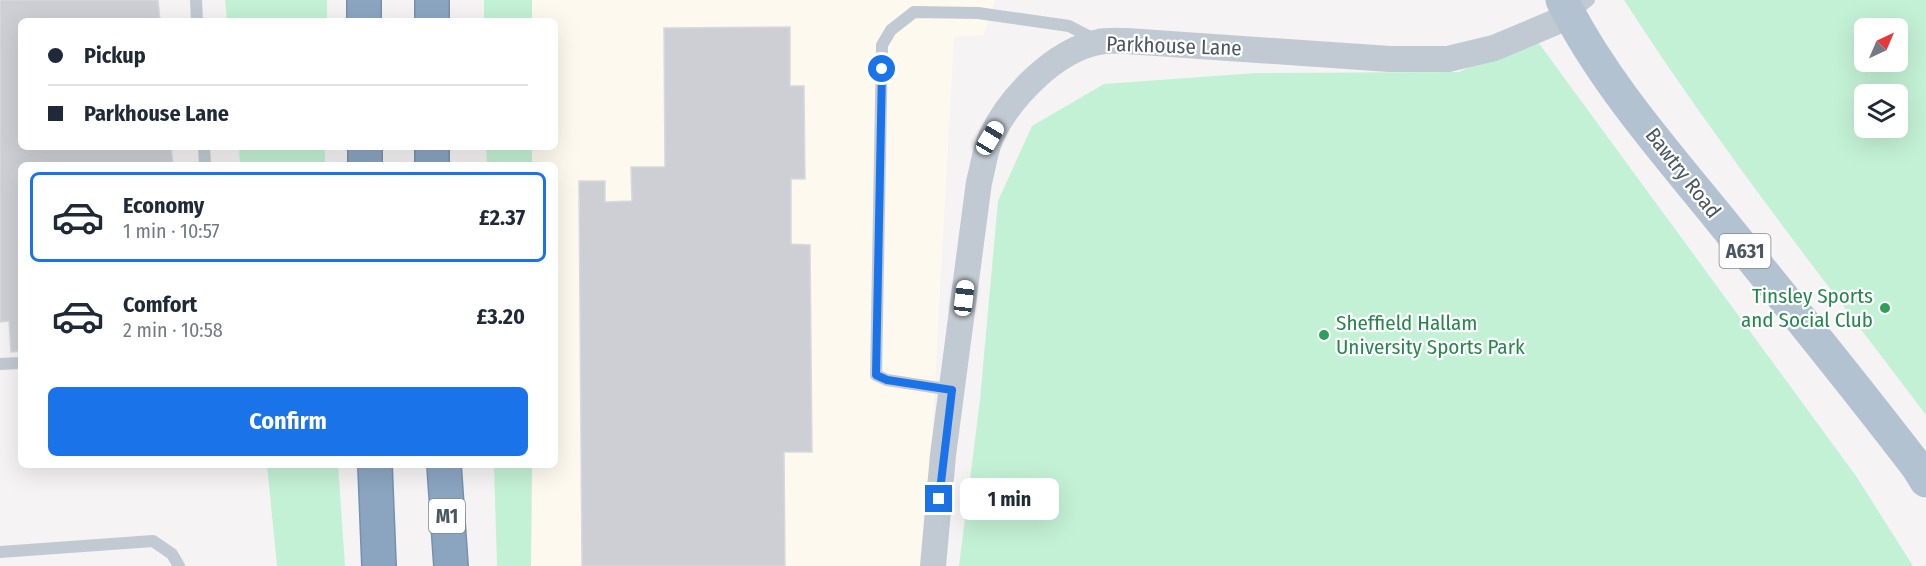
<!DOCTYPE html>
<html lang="en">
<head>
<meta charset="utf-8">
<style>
	:root { --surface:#fff; --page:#f6f6f7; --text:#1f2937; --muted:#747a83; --line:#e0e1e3; --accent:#1a73e8 }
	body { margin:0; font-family:"Fira Sans Condensed",sans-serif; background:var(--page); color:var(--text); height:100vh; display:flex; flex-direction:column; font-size:22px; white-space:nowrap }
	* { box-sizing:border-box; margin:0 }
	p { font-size:20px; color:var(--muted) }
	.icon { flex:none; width:33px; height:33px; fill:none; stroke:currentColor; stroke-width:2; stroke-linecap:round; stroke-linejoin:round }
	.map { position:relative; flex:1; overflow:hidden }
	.details { position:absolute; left:18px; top:162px; width:540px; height:306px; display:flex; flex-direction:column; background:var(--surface); border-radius:9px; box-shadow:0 6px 24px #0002 }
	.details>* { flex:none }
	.guide { position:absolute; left:18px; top:18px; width:540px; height:132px; border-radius:9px; box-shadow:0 6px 24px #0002; display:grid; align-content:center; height:132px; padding:0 30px; background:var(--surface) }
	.needle { width:39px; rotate:44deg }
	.controls { position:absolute; left:1854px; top:18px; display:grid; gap:12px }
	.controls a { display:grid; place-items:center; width:54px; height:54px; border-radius:9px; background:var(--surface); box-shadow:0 6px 24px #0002; font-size:30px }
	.end { position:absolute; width:27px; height:27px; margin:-14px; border:8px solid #1a73e8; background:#fff; box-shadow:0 0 0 3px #fff }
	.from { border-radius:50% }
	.bubble { position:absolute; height:42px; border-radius:9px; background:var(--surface); box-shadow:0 6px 24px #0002; font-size:20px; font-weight:700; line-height:42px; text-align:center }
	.car { position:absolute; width:18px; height:36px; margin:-18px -9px; border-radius:8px; box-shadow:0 0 4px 2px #0007; background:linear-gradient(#fff 24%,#345 0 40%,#fff 0 76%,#345 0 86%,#fff 0) }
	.guide b { display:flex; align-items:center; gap:21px; height:57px; font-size:22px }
	.guide b+b { border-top:2px solid var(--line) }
	.guide i { width:15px; height:15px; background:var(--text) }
	ul { padding:10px 0 0; list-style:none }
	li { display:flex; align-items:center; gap:18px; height:90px; margin:0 12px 9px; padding:0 18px; border:3px solid transparent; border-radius:9px }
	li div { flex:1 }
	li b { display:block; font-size:22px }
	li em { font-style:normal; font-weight:700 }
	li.selected { border-color:var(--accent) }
	li>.icon { width:54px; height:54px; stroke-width:1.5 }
	.action { display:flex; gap:12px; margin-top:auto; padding:12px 30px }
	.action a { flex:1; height:69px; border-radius:9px; background:var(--accent); color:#fff; font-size:24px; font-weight:700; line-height:69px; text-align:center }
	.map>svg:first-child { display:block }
	.commercial { fill:#fdf9ef }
	.green { fill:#c3f1d5; fill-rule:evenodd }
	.building { fill:#cdcfd5; stroke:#d7d9de; stroke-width:1.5 }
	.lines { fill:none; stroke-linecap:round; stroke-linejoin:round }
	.motorway-casing { stroke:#7690ad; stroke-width:36 }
	.service { stroke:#c1cad2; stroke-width:12 }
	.minor { stroke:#c1cad2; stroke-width:26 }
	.primary { stroke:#b3c2d1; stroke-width:33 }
	.motorway { stroke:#8ba5c1; stroke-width:33 }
	.route { stroke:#1a73e8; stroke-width:8 }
	.leisure-dot { fill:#2e9e5b; stroke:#fff; stroke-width:2 }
	.labels { text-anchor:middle; stroke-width:4.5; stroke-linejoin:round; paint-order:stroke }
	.shield { fill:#fff; stroke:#808990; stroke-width:1.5 }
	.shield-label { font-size:20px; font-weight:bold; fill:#4a5661 }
	.street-label { font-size:21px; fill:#4a5661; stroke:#fff }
	.leisure-label { font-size:21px; fill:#27864d; stroke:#fff; text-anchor:end }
</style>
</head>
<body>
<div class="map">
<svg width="1926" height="566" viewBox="0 0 1926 566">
	<rect width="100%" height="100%" fill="#f5f3f3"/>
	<polygon class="commercial" points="532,0 995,0 984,35 954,37 925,566 531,566 532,465 555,465 555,165 532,165 532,147 555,147 555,21 532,21"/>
	<g class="green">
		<polygon points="225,0 327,0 327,21 227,21"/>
		<rect x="484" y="0" width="48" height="21"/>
		<path d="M1624 0H1926V415C1823 279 1717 144 1624 0ZM1864 28H1898V62H1864ZM1864 94H1898V128H1864Z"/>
		<polygon points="1535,38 1856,476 1913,566 959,566 980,400 998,201 1032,126 1104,84 1256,73 1459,72"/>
		<polygon points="239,147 325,147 325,165 240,165"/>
		<polygon points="486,147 532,147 532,165 487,165"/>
		<polygon points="267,465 338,465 345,566 277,566"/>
		<polygon points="494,465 532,465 531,566 497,566"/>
	</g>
	<g class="building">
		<polygon points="0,0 158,0 160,21 21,21 21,147 171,147 173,165 21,165 21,351 11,352 9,321 0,322"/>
		<polygon points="790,27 790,86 804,86 805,179 791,179 791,244 810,245 812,452 784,452 785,566 582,566 579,181 605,181 605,202 632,201 631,167 665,167 664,28"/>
	</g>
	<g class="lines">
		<defs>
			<g id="motorway">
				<polyline points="364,0 364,21"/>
				<polyline points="432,21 432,0"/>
				<polyline points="365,147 365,165"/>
				<polyline points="432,147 432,165"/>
				<polyline points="375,465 379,566"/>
				<polyline points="444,465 451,566"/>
			</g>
		</defs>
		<use href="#motorway" class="motorway-casing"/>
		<g class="service">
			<polyline points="196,0 197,21"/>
			<polyline points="1571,15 1589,0"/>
			<polyline points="204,147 205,165"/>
			<polyline points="0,364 21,363"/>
			<polyline points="952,390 887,380 876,375 882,45 891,30 914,12 978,13 1069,26 1098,41"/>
			<polyline points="0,552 153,541 172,554 179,566"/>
		</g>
		<path class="minor" d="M933 566 943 455 979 182C983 168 985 150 991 137 1009 98 1055 50 1099 42 1108 40 1118 41 1127 41L1390 59H1448L1494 48 1570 16"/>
		<path class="primary" d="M1562 0C1602 80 1663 149 1719 218 1786 301 1853 383 1918 468L1926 481"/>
		<use href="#motorway" class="motorway"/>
	</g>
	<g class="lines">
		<polyline class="route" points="882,69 876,375 887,380 952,390 939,499"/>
	</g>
	<g class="leisure-dot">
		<circle cx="1885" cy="308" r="6"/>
		<circle cx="1324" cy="335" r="6"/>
	</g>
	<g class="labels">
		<g class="shield">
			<rect x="1719.5" y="234" width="51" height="34" rx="4.5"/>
			<rect x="429" y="499" width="36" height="34" rx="4.5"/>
		</g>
		<g class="shield-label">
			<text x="1745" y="258">A631</text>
			<text x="447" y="523">M1</text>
		</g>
		<g class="street-label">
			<text transform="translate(1174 46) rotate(2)" y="7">Parkhouse Lane</text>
			<text transform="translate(1683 173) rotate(52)" y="7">Bawtry Road</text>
		</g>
		<g class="leisure-label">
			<text x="1873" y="303">Tinsley Sports<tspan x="1873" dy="24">and Social Club</tspan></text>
			<text x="1336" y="330" text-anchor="start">Sheffield Hallam<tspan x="1336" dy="24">University Sports Park</tspan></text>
		</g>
	</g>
</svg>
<div class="controls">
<a><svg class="needle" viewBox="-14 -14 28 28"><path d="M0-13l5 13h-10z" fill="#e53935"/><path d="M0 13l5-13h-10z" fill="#747a83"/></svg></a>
<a><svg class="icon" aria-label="layers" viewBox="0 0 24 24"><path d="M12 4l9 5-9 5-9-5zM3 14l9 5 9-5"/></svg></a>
</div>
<i class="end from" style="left:882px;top:69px"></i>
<i class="end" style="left:939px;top:499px"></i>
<div class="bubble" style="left:960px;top:478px;width:99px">1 min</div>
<i class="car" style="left:990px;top:138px;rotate:31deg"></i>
<i class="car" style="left:964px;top:298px;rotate:7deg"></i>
<div class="guide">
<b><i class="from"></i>Pickup</b>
<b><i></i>Parkhouse Lane</b>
</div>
<section class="details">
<ul>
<li class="selected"><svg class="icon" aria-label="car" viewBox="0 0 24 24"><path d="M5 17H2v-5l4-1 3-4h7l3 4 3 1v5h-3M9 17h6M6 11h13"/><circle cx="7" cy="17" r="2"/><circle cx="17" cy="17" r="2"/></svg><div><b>Economy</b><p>1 min · 10:57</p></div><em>£2.37</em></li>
<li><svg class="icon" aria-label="car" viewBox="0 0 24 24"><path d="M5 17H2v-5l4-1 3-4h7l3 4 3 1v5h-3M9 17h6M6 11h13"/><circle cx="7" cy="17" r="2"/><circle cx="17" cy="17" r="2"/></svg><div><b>Comfort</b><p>2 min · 10:58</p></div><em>£3.20</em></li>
</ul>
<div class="action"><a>Confirm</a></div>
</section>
</div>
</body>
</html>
